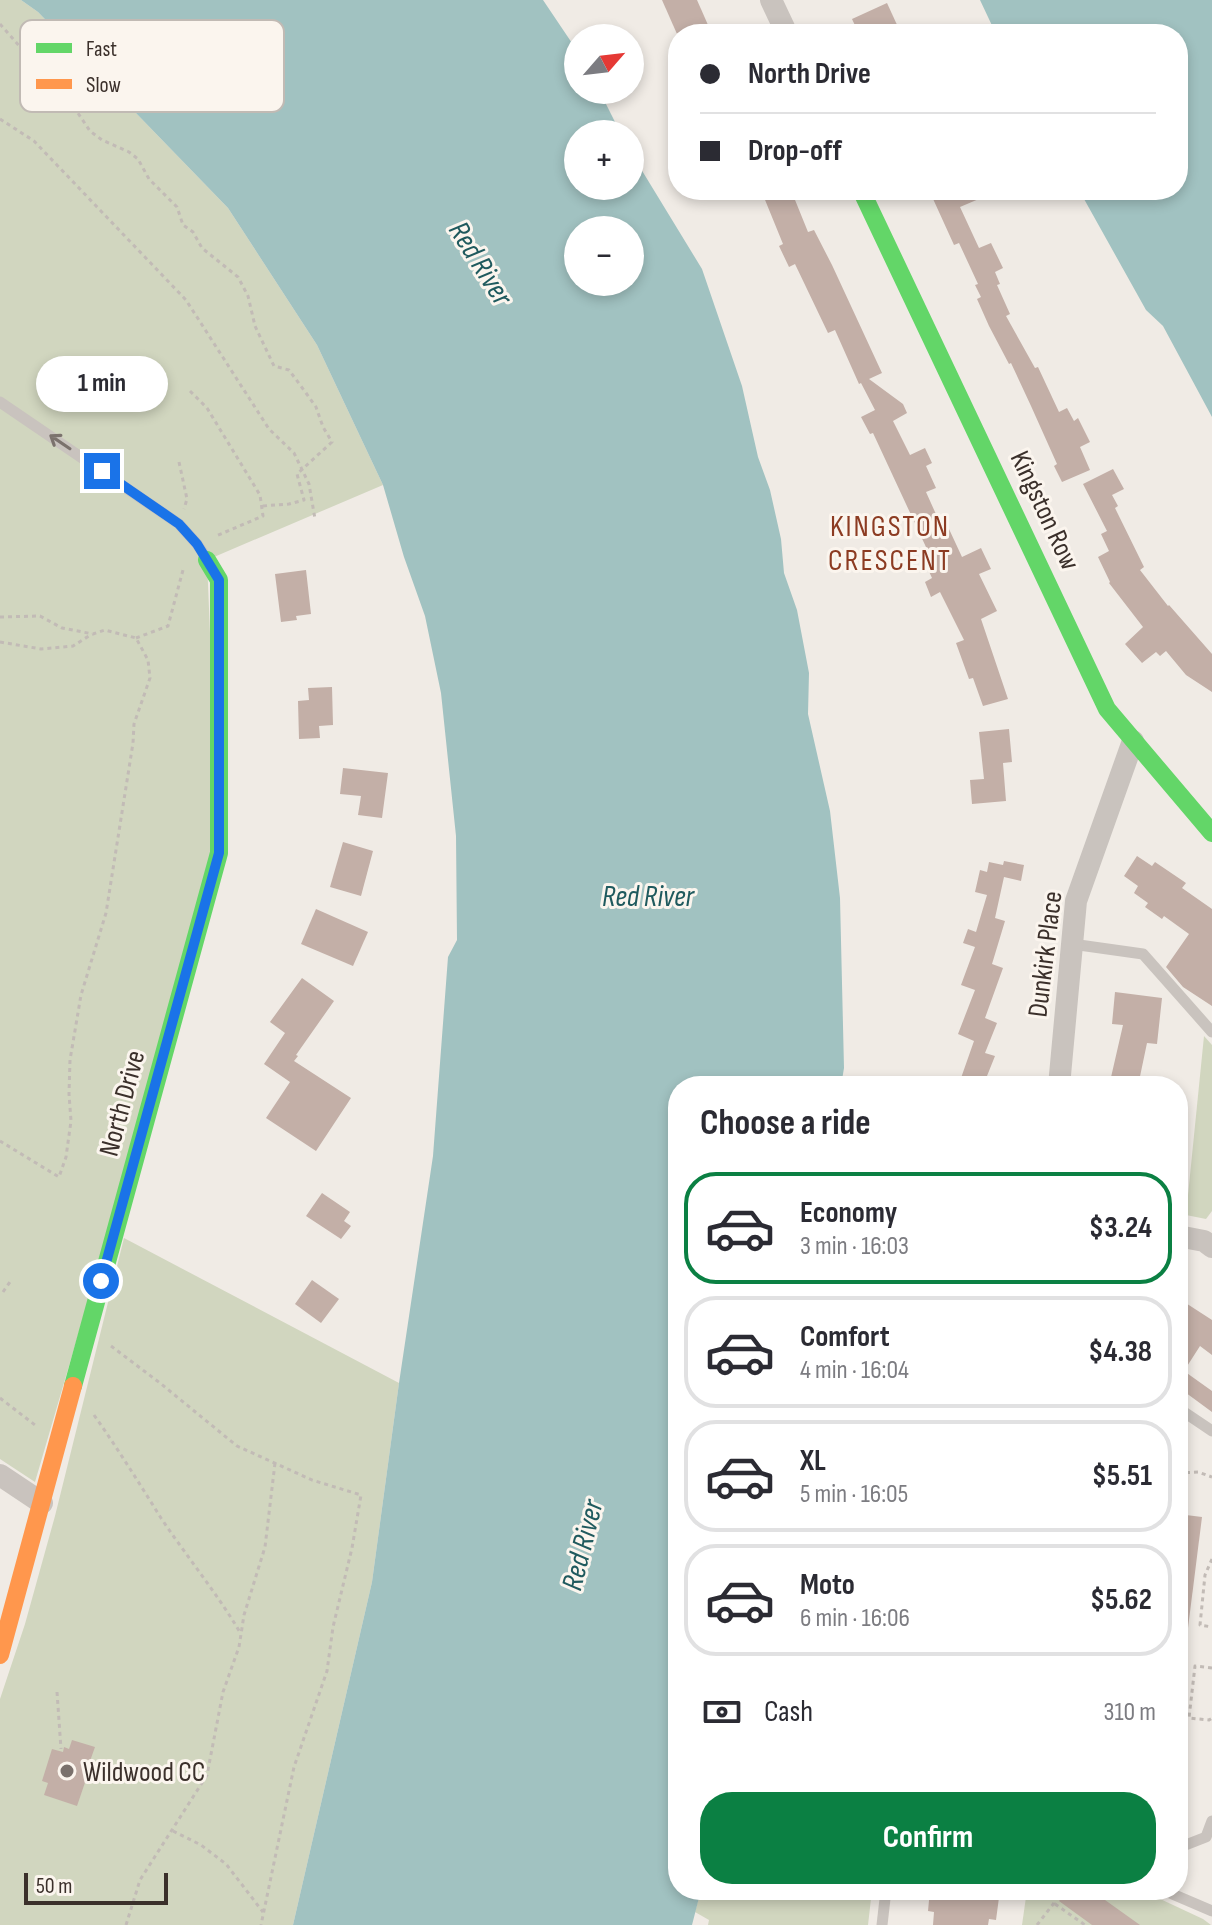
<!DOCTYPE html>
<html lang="en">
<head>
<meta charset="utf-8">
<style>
	:root { --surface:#fff; --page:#f7f7f7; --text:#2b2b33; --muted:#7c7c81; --line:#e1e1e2; --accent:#0b8043 }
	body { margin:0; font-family:"Sofia Sans Condensed",sans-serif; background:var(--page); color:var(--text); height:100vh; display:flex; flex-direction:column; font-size:30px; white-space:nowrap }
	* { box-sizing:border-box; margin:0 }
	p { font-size:26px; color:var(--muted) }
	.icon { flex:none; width:44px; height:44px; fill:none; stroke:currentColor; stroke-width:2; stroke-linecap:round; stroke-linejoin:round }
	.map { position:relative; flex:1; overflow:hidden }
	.side { position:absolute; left:668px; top:1076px; width:520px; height:824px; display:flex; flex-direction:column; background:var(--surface); border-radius:32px; box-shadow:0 4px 12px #0003 }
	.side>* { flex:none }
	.guide { position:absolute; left:668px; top:24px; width:520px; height:176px; border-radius:32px; box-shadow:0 4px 12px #0003; display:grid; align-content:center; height:176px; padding:0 32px; background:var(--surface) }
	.needle { width:52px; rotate:62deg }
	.buttons { position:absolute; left:564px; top:24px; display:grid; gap:16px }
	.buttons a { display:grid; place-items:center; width:80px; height:80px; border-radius:50%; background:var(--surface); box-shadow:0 4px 12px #0003; font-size:40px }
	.scale { position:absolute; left:24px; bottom:20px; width:144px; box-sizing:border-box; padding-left:8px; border:4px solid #3b302b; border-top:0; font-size:22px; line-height:28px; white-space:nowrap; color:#3b302b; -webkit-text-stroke:6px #fbf5ee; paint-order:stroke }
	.end { position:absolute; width:36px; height:36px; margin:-18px; border:10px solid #1a73e8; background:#fff; box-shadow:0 0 0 4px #fff }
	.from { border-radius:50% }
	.bubble { position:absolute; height:56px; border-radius:28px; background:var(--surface); box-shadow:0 4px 12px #0003; font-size:26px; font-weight:700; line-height:56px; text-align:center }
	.guide b { display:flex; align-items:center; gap:28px; height:76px; font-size:30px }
	.guide b+b { border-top:2px solid var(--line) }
	.guide i { width:20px; height:20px; background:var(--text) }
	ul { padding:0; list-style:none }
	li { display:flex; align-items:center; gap:24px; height:112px; margin:0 16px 12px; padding:0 16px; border:4px solid var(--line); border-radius:32px }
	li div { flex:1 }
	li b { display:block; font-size:30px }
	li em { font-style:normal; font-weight:700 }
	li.active { border-color:var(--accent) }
	li>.icon { width:72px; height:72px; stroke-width:1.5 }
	h2 { padding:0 32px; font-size:36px; line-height:96px }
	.pay { display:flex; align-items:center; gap:20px; height:88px; padding:0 32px; font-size:30px }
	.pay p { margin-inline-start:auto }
	.action { display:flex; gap:16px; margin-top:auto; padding:16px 32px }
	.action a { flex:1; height:92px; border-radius:32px; background:var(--accent); color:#fff; font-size:32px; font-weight:700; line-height:92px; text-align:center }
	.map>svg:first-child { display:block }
	.green { fill:#d1d6bf }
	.water { fill:#a1c2c1; fill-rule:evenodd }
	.building { fill:#c3afa7 }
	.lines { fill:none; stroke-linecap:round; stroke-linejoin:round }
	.path { stroke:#c2bbb6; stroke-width:3; stroke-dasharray:4 4; stroke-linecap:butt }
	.lane { stroke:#c9c3be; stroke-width:11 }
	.street { stroke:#c9c3be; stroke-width:22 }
	.fast { stroke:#63d668; stroke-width:18 }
	.slow { stroke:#ff974d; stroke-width:18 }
	.oneway { stroke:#7b726d }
	.route { stroke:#1a73e8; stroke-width:10 }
	.poi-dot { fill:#7a716c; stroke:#fbf5ee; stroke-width:3 }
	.labels { text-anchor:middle; stroke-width:6; stroke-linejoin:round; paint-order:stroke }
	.street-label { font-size:28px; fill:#3b302b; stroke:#fbf5ee }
	.poi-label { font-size:28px; fill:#3b302b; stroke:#fbf5ee; text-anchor:start }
	.water-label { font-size:30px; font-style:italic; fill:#1f5a5e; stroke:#fbf5ee }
	.neighbourhood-label { font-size:30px; letter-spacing:2px; fill:#8c3b22; stroke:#fbf5ee }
	.key { fill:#fbf5ee; stroke:#c1bab4; stroke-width:2 }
	.key-label { font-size:22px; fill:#3b302b }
</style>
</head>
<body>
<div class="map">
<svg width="1212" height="1925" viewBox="0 0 1212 1925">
	<rect width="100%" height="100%" fill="#f0ebe5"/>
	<g class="green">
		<polygon points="0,0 21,0 38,12 228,208 317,345 383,485 207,560 219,853 35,1482 0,1459"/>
		<polygon points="1204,1036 1212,1045 1212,1211 1206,1219 1186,1215"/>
		<polygon points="124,1238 399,1383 372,1582 293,1925 0,1925 0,1699 25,1624 55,1516"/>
		<polygon points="701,1890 872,1890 868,1925 708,1925 709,1920 695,1912"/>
		<polygon points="1027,1890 1141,1890 1203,1919 1211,1925 1022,1925"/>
	</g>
	<g class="water">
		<path d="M21 0H543L578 52V90H599L621 134H578V186H630V151L702 269 742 386 758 457 770 490 781 539 784 573 797 610 809 673 808 714 830 811 840 898 844 1068 841 1086H678V1890H701L692 1925H293L372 1582 399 1383 433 1156 448 957 457 940 456 836 441 693 425 616 404 557 383 485 317 345 228 208 38 12ZM578 230H630V282H578Z"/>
		<polygon points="980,0 1212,0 1212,417 1163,326 1146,310 1079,190 1178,190 1178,34 996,34"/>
	</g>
	<g class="building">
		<polygon points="662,0 697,0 712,34 677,34"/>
		<polygon points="887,3 898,27 883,34 859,34 852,19"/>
		<polygon points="761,190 791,190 808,232 814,230 832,265 882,373 869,379 903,404 907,413 893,421 910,455 925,448 932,463 926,466 936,488 926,492 944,532 949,529 962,557 981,548 991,569 979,574 997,611 981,619 1008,699 983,706 973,678 969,679 956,643 964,640 940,592 931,597 925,582 932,578 925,563 932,560 873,433 870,434 861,417 875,410 861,383 859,384 835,330 828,333 795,264 789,267 779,246 783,244"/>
		<polygon points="929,190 1000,190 960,207 979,248 991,243 1003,268 995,272 1000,284 997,285 1010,314 1006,316 1035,368 1038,367 1059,412 1067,408 1074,421 1078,418 1090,442 1080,447 1090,470 1062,482 1054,466 1057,464 1031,406 1011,363 1009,364 989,326 977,299 981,297 975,285 978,284 959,243 954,245"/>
		<polygon points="1113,469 1124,489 1112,495 1118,506 1115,508 1144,567 1140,570 1168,606 1169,605 1212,654 1212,692 1186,675 1166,651 1160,656 1156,652 1142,663 1125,644 1143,627 1109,583 1110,582 1098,557 1109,551 1101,534 1107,531 1083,484"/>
		<polygon points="306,570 311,614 296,616 297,620 281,622 275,574"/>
		<polygon points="332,687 333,725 319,726 320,738 299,739 298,701 309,700 308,688"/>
		<polygon points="1009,729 1012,762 1003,763 1006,801 972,804 970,780 984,779 979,732"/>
		<polygon points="343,768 388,773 382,818 358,815 361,796 340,794"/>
		<polygon points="343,842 373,851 361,896 330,887"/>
		<polygon points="1137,856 1152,866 1155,862 1186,883 1182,888 1212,909 1212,1006 1183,987 1166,967 1189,934 1164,916 1162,919 1145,907 1148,903 1134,893 1138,886 1124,876"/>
		<polygon points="1004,861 1024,865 1021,881 1004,877 995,918 1005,921 992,964 1003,968 985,1018 997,1023 985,1053 995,1056 983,1086 961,1078 974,1041 958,1034 975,990 961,985 975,947 963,943 968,929 976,932 987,895 975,892 980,870 987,872 989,862 1003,865"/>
		<polygon points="316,909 368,932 353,966 301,944"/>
		<polygon points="302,978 334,1001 296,1055 298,1056 294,1061 351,1098 316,1151 266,1118 290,1082 264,1064 285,1033 270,1022"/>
		<polygon points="1115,992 1162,998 1157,1044 1147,1043 1138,1086 1109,1086 1123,1025 1112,1024"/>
		<polygon points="322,1193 350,1212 344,1221 351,1226 341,1239 306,1216"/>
		<polygon points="312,1280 339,1299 321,1323 295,1304"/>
		<polygon points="1178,1298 1212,1320 1212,1355 1200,1346 1184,1371 1212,1391 1212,1412 1178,1387"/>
		<polygon points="1178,1514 1202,1517 1188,1628 1178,1627"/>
		<polygon points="72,1740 95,1747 90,1761 92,1762 77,1806 44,1795 48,1783 42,1781 52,1749 63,1752 64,1747 69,1749"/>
		<polygon points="930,1890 1000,1890 996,1920 989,1919 988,1925 933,1925 934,1912 928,1911"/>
		<polygon points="1067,1890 1091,1890 1140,1925 1092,1925 1059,1901"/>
	</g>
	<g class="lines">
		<g class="path">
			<polyline points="0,24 28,56 39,61 55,79 90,131 102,140 129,152 138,159 149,179 177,207 183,225 193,232 202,248 238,277 248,296 255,326 274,366 289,370 306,393 316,407 323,427 332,442 297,474 304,500 289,504 262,506"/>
			<polyline points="0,119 34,141 186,300 269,429 294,453 309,484 315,519"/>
			<polyline points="190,391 207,408 260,495 263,516 216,536"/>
			<polyline points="179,462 187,499 184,509"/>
			<polyline points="0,617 40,616 62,628 93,634 105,630 136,638 148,660 150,678 134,724 133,743 106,913 81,995 70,1060 69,1094 71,1121 66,1157 59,1177 0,1141"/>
			<polyline points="136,638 168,626 183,570"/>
			<polyline points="0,642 41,649 73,646 92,634"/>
			<polyline points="3,1292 12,1279"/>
			<polyline points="111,1346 160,1383 237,1446 312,1480 361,1495 352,1548 333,1627 327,1671 294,1767 261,1925"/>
			<polyline points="0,1398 35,1425"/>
			<path d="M94 1415C118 1449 139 1483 161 1518 187 1557 217 1593 241 1634"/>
			<polyline points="1178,1473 1198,1472 1212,1477"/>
			<polyline points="1212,1559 1205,1575 1200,1625 1212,1627"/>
			<polyline points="1212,1668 1195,1666 1189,1718 1209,1720 1212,1718"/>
			<polyline points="57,1692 61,1749"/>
			<polyline points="173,1831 201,1845 226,1864 263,1912"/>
			<polyline points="1055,1904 1085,1925"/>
			<polyline points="126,1925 140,1880 207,1775 223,1692 239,1647 244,1615 265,1547 275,1463"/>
			<polyline points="1037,1925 1054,1903 1052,1899 1055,1890"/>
		</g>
		<g class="lane">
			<polyline points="0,402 179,524 197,544 207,559"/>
			<polyline points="1072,944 1143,954 1212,1032"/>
			<polyline points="1178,1408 1212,1431"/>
			<polyline points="1178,1845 1183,1846 1206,1837 1212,1821"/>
			<polyline points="1163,1890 1212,1911"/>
			<polyline points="882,1925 886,1890"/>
		</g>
		<g class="street">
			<polyline points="771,0 787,34"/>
			<polyline points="1059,1086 1076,901 1133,741"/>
			<polyline points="1178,1236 1204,1241 1212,1247"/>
			<polyline points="0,1475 42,1503"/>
		</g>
		<g class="fast">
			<polyline points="861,190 1107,709 1212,833"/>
			<polyline points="73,1386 219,853 219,580 207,560"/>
		</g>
		<polyline class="slow" points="0,1655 73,1386"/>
	</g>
	<defs><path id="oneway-shaft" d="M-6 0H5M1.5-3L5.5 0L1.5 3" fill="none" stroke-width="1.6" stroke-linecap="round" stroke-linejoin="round" transform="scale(2)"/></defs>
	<use class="oneway" href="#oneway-shaft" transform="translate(60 442) rotate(-146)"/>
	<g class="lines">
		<polyline class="route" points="101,1281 219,853 219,580 197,544 179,524 102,471"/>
	</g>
	<circle class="poi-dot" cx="67" cy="1771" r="8"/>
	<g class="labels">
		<g class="street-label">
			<text transform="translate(1046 510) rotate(65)" y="10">Kingston Row</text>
			<text transform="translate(1044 954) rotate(-83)" y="10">Dunkirk Place</text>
			<text transform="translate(121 1103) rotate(-75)" y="10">North Drive</text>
		</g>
		<g class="poi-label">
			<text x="83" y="1781">Wildwood CC</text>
		</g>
		<g class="water-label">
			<text transform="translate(481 263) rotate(58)" y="10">Red River</text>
			<text x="648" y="906">Red River</text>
			<text transform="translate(582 1545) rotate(-76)" y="10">Red River</text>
		</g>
		<g class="neighbourhood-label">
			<text x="890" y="536">KINGSTON<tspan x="890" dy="34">CRESCENT</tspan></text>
		</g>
	</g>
	<rect x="20" y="20" width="264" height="92" rx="12" class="key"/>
	<rect x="36" y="43" width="36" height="10" fill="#63d668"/>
	<rect x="36" y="79" width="36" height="10" fill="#ff974d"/>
	<g class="key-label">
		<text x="86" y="56">Fast</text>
		<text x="86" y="92">Slow</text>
	</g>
</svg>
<div class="buttons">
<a><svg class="needle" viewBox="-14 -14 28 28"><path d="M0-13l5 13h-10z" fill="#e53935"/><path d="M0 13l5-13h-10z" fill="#7c7c81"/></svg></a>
<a>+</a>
<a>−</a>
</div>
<div class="scale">50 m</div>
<i class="end from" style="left:101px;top:1281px"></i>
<i class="end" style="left:102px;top:471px"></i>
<div class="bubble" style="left:36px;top:356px;width:132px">1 min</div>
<div class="guide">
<b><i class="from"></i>North Drive</b>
<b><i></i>Drop-off</b>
</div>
<section class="side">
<h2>Choose a ride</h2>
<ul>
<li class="active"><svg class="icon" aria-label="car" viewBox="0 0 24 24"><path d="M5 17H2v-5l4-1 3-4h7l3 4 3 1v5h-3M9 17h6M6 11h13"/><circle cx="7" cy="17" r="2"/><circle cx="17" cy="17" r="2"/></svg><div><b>Economy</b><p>3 min · 16:03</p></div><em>$3.24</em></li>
<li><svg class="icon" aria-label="car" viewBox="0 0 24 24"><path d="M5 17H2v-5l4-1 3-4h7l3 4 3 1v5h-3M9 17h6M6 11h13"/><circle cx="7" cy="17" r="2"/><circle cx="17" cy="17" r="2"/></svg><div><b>Comfort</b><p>4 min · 16:04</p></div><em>$4.38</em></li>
<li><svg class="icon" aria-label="car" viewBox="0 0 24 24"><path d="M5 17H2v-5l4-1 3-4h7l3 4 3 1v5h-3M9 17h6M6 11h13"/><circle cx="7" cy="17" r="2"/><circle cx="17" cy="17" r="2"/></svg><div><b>XL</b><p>5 min · 16:05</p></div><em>$5.51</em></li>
<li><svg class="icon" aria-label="car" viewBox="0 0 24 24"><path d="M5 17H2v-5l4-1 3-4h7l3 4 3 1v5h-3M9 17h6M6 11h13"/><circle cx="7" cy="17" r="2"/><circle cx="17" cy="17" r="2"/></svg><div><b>Moto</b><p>6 min · 16:06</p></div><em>$5.62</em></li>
</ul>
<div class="pay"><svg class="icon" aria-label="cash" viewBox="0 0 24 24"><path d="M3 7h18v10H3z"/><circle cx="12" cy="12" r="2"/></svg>Cash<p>310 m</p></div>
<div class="action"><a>Confirm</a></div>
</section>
</div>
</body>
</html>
